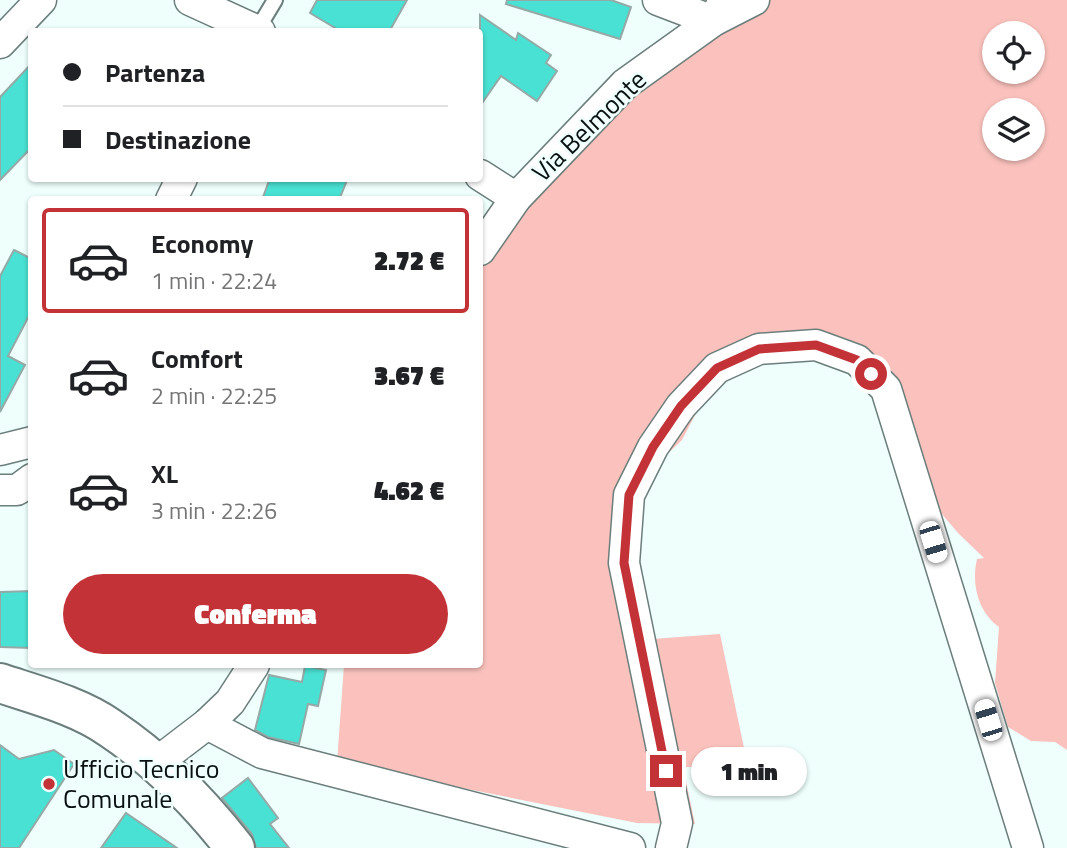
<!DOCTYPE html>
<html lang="it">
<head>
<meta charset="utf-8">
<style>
	:root { --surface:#fff; --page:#f2f2f2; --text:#202124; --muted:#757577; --line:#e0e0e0; --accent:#c23237 }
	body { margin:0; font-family:"Titillium Web",sans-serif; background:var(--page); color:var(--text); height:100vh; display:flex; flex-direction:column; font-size:26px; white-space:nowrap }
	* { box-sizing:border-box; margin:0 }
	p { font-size:23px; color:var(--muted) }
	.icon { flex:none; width:38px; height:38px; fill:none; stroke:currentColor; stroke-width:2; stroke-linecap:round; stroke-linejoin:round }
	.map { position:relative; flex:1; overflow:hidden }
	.side { position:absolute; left:28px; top:196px; width:455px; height:472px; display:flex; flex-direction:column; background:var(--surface); border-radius:7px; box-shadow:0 2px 5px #0004 }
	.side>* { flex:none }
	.banner { position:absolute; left:28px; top:28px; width:455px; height:154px; border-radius:7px; box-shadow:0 2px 5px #0004; display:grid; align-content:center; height:154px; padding:0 35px; background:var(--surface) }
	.controls { position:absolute; left:982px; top:21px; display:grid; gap:14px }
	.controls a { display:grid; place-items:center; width:63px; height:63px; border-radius:50%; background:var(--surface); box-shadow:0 2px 5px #0004; font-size:35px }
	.end { position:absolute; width:32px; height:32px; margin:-16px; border:9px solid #c23237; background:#fff; box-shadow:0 0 0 4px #fff }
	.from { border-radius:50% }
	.bubble { position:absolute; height:49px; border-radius:24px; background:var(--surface); box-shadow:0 2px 5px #0004; font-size:23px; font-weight:800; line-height:49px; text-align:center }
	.car { position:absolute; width:21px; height:42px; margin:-21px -10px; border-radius:9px; box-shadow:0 0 5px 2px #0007; background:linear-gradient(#fff 24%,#345 0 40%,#fff 0 76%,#345 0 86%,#fff 0) }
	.banner b { display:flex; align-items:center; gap:24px; height:66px; font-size:26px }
	.banner b+b { border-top:2px solid var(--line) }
	.banner i { width:18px; height:18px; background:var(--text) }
	ul { padding:12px 0 0; list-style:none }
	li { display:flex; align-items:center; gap:21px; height:105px; margin:0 14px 10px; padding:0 21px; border:4px solid transparent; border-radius:7px }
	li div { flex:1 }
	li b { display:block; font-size:26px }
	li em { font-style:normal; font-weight:800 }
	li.active { border-color:var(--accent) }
	li>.icon { width:63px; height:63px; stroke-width:1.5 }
	.action { display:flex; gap:14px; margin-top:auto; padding:14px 35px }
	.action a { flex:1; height:80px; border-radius:42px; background:var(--accent); color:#fff; font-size:28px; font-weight:800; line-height:80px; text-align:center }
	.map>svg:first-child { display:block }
	.green { fill:#fbc2bd; fill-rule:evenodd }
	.building { fill:#49e1d3; stroke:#95a9a6; stroke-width:2 }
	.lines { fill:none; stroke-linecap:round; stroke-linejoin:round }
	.lane-casing { stroke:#6b7e7b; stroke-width:18 }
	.street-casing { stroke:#6b7e7b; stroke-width:33 }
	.secondary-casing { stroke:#6b7e7b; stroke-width:42 }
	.lane { stroke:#fff; stroke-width:14 }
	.street { stroke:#fff; stroke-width:30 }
	.secondary { stroke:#fff; stroke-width:38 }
	.route { stroke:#c23237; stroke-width:9 }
	.poi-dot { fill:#c23237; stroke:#eefffc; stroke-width:2.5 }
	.labels { text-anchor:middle; stroke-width:5; stroke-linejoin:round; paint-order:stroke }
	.street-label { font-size:26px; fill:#09100f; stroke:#eefffc }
	.poi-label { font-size:26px; fill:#09100f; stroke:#eefffc; text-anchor:start }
</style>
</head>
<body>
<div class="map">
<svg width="1067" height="848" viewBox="0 0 1067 848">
	<rect width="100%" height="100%" fill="#eefffc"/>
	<path class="green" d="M761 0H1067V750L1055 742 1031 741 1008 727 995 683 999 627C978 612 971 584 977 559L984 558 958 533 936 507 916 456 850 361 746 357 703 400 682 440 656 465 648 486 635 523 652 639 720 634 748 767H683L695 824 637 823 337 763 344 665H480V261L582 146 684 47ZM994 33H1032V72H994ZM994 110H1032V149H994Z"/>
	<g class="building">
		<polygon points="317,0 407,0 389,32 342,32 310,13"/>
		<polygon points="507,0 611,0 631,7 620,39 506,4"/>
		<polygon points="480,15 516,40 518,33 551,55 546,63 557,71 537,101 501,76 480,106"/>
		<polygon points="32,63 32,147 0,180 0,97"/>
		<polygon points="270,178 348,178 339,200 262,200"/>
		<polygon points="14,250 32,259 32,310 8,356 25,365 0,412 0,276"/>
		<polygon points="32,591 32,648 0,647 0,592"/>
		<polygon points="305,666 326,670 318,706 308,704 299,744 268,737 255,730 269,675 302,682"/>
		<polygon points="0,745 19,759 54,750 74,764 19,848 0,848"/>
		<polygon points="248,778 278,818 270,824 289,848 256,848 252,834 222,798"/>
		<polygon points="126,813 177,848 101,848"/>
	</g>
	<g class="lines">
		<defs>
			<polyline id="lane" points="257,30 275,0"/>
			<g id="street">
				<polyline points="190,0 260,32"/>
				<polyline points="658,0 713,21 720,8"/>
				<polyline points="0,43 41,0"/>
				<polyline points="480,175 516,198"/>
				<polyline points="171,200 182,178"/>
				<polyline points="480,250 516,198 625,84 713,21 754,0"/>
				<polyline points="0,450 32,442"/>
				<polyline points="0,490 17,490 32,479"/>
				<polyline points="207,724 262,753 630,848"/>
				<polyline points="156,763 207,724 230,702 254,665"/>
				<polyline points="671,848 677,823 624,563 629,495 653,447 681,406 717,368 759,349 816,345 857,360 886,389 1028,848"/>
			</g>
			<path id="secondary" d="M0 683C36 695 79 706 110 728 158 760 200 803 235 848"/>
		</defs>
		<use href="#lane" class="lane-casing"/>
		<use href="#street" class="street-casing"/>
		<use href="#secondary" class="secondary-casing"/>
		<use href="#lane" class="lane"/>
		<use href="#street" class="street"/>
		<use href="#secondary" class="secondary"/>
	</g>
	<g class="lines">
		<polyline class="route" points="666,771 624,563 629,495 653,447 681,406 717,368 759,349 816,345 857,360 871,374"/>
	</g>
	<circle class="poi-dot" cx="49" cy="784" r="7"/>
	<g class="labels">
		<g class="street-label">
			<text transform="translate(589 126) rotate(-44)" y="9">Via Belmonte</text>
		</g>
		<g class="poi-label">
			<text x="63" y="778">Ufficio Tecnico<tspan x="63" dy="30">Comunale</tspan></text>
		</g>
	</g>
</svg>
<div class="controls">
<a><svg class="icon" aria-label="locate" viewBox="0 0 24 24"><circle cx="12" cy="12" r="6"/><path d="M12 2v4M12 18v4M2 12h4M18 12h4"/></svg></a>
<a><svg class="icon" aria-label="layers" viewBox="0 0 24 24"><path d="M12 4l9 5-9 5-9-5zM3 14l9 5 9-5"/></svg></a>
</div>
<i class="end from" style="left:871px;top:374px"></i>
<i class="end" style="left:666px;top:771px"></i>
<div class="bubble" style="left:691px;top:747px;width:116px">1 min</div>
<i class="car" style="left:933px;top:542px;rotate:163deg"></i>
<i class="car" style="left:988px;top:720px;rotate:343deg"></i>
<div class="banner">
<b><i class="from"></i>Partenza</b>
<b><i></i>Destinazione</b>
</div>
<section class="side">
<ul>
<li class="active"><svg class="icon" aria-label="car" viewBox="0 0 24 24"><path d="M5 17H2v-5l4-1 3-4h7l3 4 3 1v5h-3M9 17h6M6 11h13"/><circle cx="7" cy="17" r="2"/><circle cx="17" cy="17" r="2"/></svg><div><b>Economy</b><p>1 min · 22:24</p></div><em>2.72 €</em></li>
<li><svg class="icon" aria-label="car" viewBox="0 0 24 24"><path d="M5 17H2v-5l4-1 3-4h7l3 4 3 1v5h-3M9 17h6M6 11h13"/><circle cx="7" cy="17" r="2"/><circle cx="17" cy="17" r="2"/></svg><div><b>Comfort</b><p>2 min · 22:25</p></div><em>3.67 €</em></li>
<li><svg class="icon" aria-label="car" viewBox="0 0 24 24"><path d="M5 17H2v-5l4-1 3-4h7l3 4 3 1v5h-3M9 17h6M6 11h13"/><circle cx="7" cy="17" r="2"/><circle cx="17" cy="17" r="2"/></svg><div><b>XL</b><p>3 min · 22:26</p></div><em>4.62 €</em></li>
</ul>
<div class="action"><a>Conferma</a></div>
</section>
</div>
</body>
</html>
